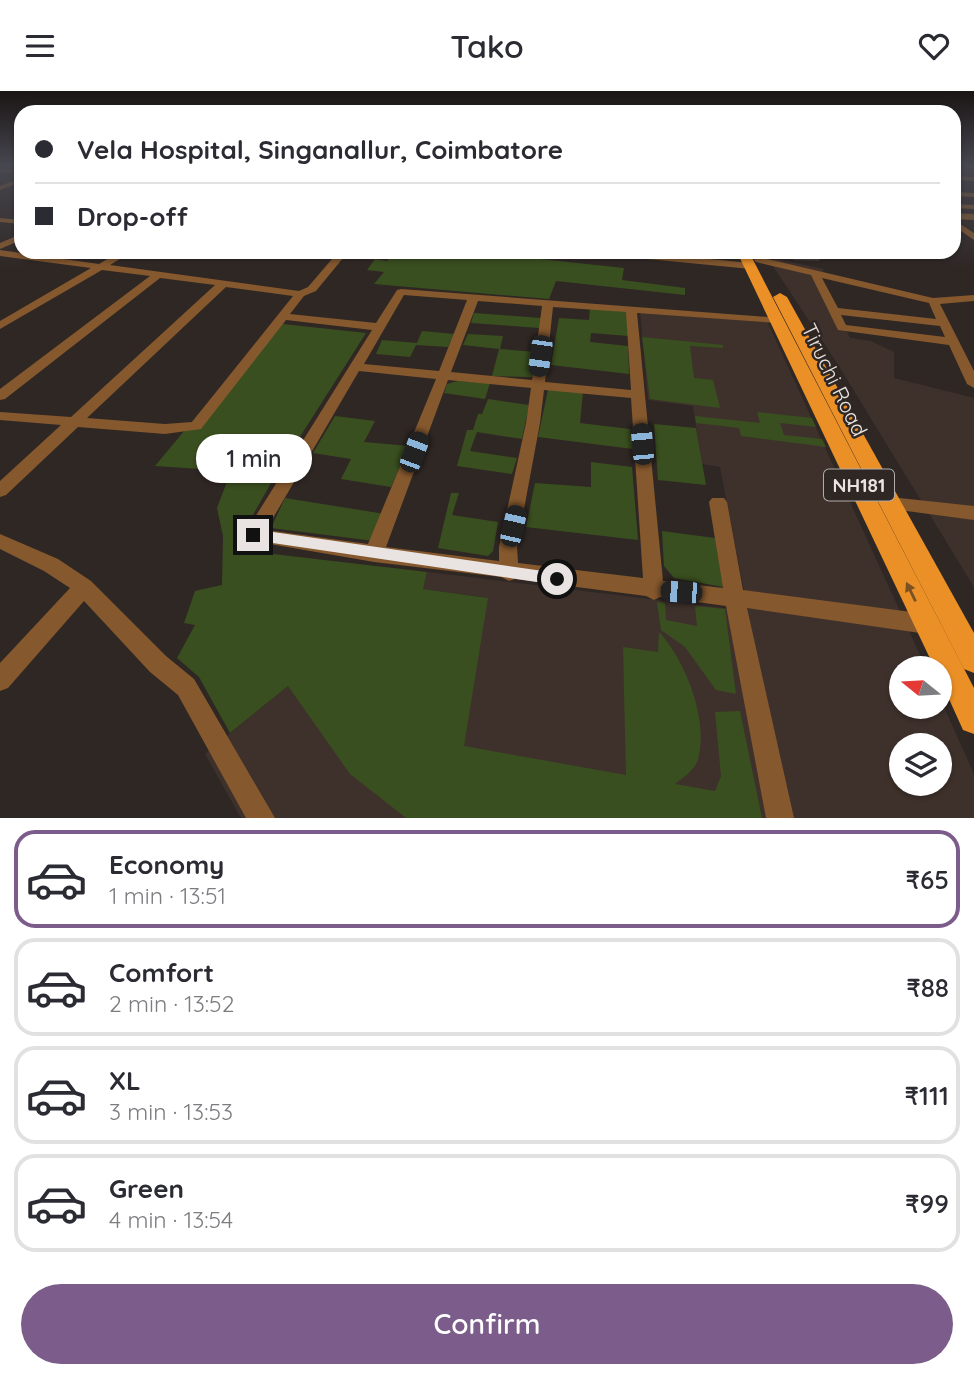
<!DOCTYPE html>
<html lang="en">
<head>
<meta charset="utf-8">
<style>
	:root { --surface:#fff; --page:#f7f7f7; --text:#2b2b33; --muted:#7c7c81; --line:#e1e1e2; --accent:#7b5c8a }
	body { margin:0; font-family:Quicksand,sans-serif; background:var(--page); color:var(--text); height:100vh; display:flex; flex-direction:column; font-size:26px; white-space:nowrap }
	* { box-sizing:border-box; margin:0 }
	p { font-size:23px; color:var(--muted) }
	.icon { flex:none; width:38px; height:38px; fill:none; stroke:currentColor; stroke-width:2; stroke-linecap:round; stroke-linejoin:round }
	.map { position:relative; height:727px; overflow:hidden }
	.side { display:flex; flex-direction:column; background:var(--surface); flex:1 }
	.side>* { flex:none }
	.banner { position:absolute; left:14px; top:14px; width:947px; height:154px; border-radius:21px; box-shadow:0 2px 5px #0004; display:grid; align-content:center; height:154px; padding:0 21px; background:var(--surface) }
	.needle { width:46px; rotate:288deg }
	.buttons { position:absolute; left:889px; top:565px; display:grid; gap:14px }
	.buttons a { display:grid; place-items:center; width:63px; height:63px; border-radius:50%; background:var(--surface); box-shadow:0 2px 5px #0004; font-size:35px }
	.end { position:absolute; width:32px; height:32px; margin:-16px; border:9px solid #e9e4e2; background:#111; box-shadow:0 0 0 4px #111 }
	.from { border-radius:50% }
	.bubble { position:absolute; height:49px; border-radius:24px; background:var(--surface); box-shadow:0 2px 5px #0004; font-size:23px; font-weight:600; line-height:49px; text-align:center }
	.car { position:absolute; width:21px; height:42px; margin:-21px -10px; border-radius:9px; box-shadow:0 0 5px 2px #0007; background:linear-gradient(#222 24%,#8ab4d8 0 40%,#222 0 76%,#8ab4d8 0 86%,#222 0) }
	.banner b { display:flex; align-items:center; gap:24px; height:66px; font-size:26px }
	.banner b+b { border-top:2px solid var(--line) }
	.banner i { width:18px; height:18px; background:var(--text) }
	ul { padding:12px 0 0; list-style:none }
	li { display:flex; align-items:center; gap:21px; height:98px; margin:0 14px 10px; padding:0 7px; border:4px solid var(--line); border-radius:21px }
	li div { flex:1 }
	li b { display:block; font-size:26px }
	li em { font-style:normal; font-weight:600 }
	li.active { border-color:var(--accent) }
	li>.icon { width:63px; height:63px; stroke-width:1.5 }
	.button { display:flex; gap:14px; margin-top:auto; padding:14px 21px }
	.button a { flex:1; height:80px; border-radius:42px; background:var(--accent); color:#fff; font-size:28px; font-weight:600; line-height:80px; text-align:center }
	header { display:flex; justify-content:space-between; align-items:center; height:91px; padding:0 21px; background:var(--surface); font-size:32px; font-weight:600 }
	.map>svg:first-child { display:block }
	.built { fill:#3e312c; fill-rule:evenodd }
	.green { fill:#3a4f1f }
	.lines { fill:none; stroke-linecap:round; stroke-linejoin:round }
	.minor { fill:#85582d; fill-rule:evenodd }
	.tertiary { fill:#85582d; fill-rule:evenodd }
	.trunk { fill:#eb9026; fill-rule:evenodd }
	.wall { fill:#473f3c }
	.oneway { fill:#7a5125 }
	.route { fill:#e9e4e2 }
	.labels { text-anchor:middle; stroke-width:5; stroke-linejoin:round; paint-order:stroke }
	.shield { fill:#2f2724; stroke:#b1aba9; stroke-width:2 }
	.shield-label { font-size:19px; font-weight:bold; fill:#e9e4e2 }
	.street-label { font-size:21px; fill:#e9e4e2; stroke:#2f2724 }
</style>
</head>
<body>
<header><svg class="icon" aria-label="menu" viewBox="0 0 24 24"><path d="M4 6h16M4 12h16M4 18h16"/></svg>Tako<svg class="icon" aria-label="heart" viewBox="0 0 24 24"><path d="M12 20l-8-8c-3-5 5-10 8-4 3-6 11-1 8 4z"/></svg></header>
<div class="map">
<svg width="974" height="727" viewBox="0 0 974 727">
	<rect width="100%" height="100%" fill="#2f2724"/>
	<g class="built">
		<polygon points="775,168 824,178 821,186 850,247 871,250 894,261 894,287 974,307 974,496 837,272 771,172"/>
		<path d="M640 220 767 230 926 577 901 578V616H940V607L974 683V727H241L205 663 288 595 483 506 423 498 427 481 748 520 720 376 702 373 693 315 648 309ZM901 654H940V693H901Z"/>
	</g>
	<g class="green">
		<polygon points="395,161 475,161 624,177 622,189 685,197 685,204 556,190 549,208 374,193 384,181 367,179 375,168 387,170"/>
		<polygon points="590,217 627,220 628,245 591,242 590,251 628,255 629,283 551,274 559,227 589,229"/>
		<polygon points="474,222 541,227 540,237 471,232"/>
		<path d="M274 232 366 242 275 385 241 445 242 450 273 463 427 481 423 498 488 507 464 655 626 684 623 556 658 561 659 541C685 569 707 625 699 664 697 678 685 685 675 693L715 700 721 685 715 621 740 620 762 727H406L350 683 288 595 230 642 199 586 177 567 195 534 184 532 195 500 222 494 223 445 217 417 231 380 155 375Z"/>
		<polygon points="422,240 454,243 448,256 416,254 410,266 376,263 382,249 417,252"/>
		<polygon points="468,243 503,245 500,258 536,261 532,286 492,285 499,258 463,254"/>
		<polygon points="642,246 723,254 723,257 690,255 694,287 713,289 720,317 650,308"/>
		<polygon points="458,290 490,292 485,308 444,302 447,293"/>
		<polygon points="548,299 583,301 580,332 630,338 633,358 538,346"/>
		<polygon points="488,308 529,314 522,348 477,341 470,360 517,367 512,383 457,375 467,339 473,339 478,323 482,323"/>
		<polygon points="757,321 812,327 816,336 780,332 784,344 822,348 826,356 741,345 739,337 696,332 695,325 760,332"/>
		<polygon points="335,325 375,330 364,351 409,355 391,396 341,388 351,368 313,362"/>
		<polygon points="654,333 696,337 706,394 658,389"/>
		<polygon points="591,371 632,376 638,449 526,436 535,392 591,396"/>
		<polygon points="451,402 459,402 452,424 498,431 493,460 488,465 438,457"/>
		<polygon points="285,407 385,423 374,450 271,437"/>
		<polygon points="662,440 715,447 723,496 674,487 664,475"/>
		<polygon points="657,511 665,512 666,529 697,535 695,515 725,518 736,603 716,599 685,556 661,539"/>
	</g>
	<g class="lines">
		<g class="minor">
			<polygon points="965,75 974,75 974,78 965,77"/>
			<polygon points="0,77 21,79 21,83 0,81"/>
			<polygon points="954,85 974,86 974,90 954,89"/>
			<polygon points="21,87 21,91 0,99 0,95"/>
			<polygon points="954,101 974,102 974,106 954,105"/>
			<polygon points="954,113 974,114 974,118 954,117"/>
			<polygon points="0,127 21,129 21,133 0,131"/>
			<polygon points="954,129 974,142 974,149 954,135"/>
			<polygon points="21,143 21,149 0,158 0,152"/>
			<path d="M0 159 99 173 119 161H131L110 174 299 200 308 196 338 161H348L316 200 304 205 290 223 376 232 397 199 401 198 781 227V231L777 232 637 222 663 490 723 497 709 411 712 407H724L727 411 743 499 927 523 935 526 938 533 935 540 927 543 747 517 794 727H766L726 515 660 506 654 509 646 505 515 488 509 490 501 486 374 471 247 449 244 444 247 439 372 239 286 229 201 338 165 343 78 336 6 404 0 406V390L61 334 0 329V321L71 326 215 194 160 187 5 308 0 309V298L150 185 102 179 0 238V230L91 177 0 165ZM226 196 293 205 192 331 165 333 87 327ZM404 204 467 209 439 280 364 273ZM478 210 542 215 532 289 451 281ZM553 216 626 221 631 299 545 291ZM359 280 436 288 368 453 266 439ZM448 289 531 297 526 332 499 456V470L386 456ZM544 299 631 307 643 487 518 472 517 456 540 332Z"/>
			<polygon points="602,161 636,161 751,172 756,175 751,178 607,164"/>
			<path d="M759 166 933 207 974 204V210L940 213 974 280V297L967 293 949 254 838 239 811 184 756 171 754 169ZM822 187 929 212 936 228 838 217ZM841 224 940 235 945 246 846 234Z"/>
			<polygon points="890,406 974,415 974,429 884,417 881,412 884,407"/>
			<polygon points="0,443 58,468 91,490 166,565 194,588 275,727 246,727 178,604 150,581 84,510 8,597 0,600 0,572 70,497 44,480 0,458"/>
		</g>
		<polygon class="tertiary" points="954,122 974,123 974,129 954,128"/>
		<g class="trunk">
			<polygon points="737,161 749,161 974,597 974,643 963,639 940,588 940,578 935,578"/>
			<polygon points="780,202 787,206 974,542 974,582 964,578 773,206"/>
		</g>
	</g>
	<polygon class="wall" points="787,161 822,161 819,170 794,169"/>
	<defs><path id="oneway-solid" d="M-6-.8H1V-3.2L6.5 0L1 3.2V.8H-6Z" transform="scale(1.75)"/></defs>
	<use class="oneway" href="#oneway-solid" transform="translate(911 501) rotate(-116)"/>
	<linearGradient id="sky" x2="0" y2="1"><stop stop-color="#1a1514"/><stop offset="0.42" stop-color="#474750"/><stop offset="1" stop-color="#474750" stop-opacity="0"/></linearGradient>
	<rect width="974" height="177" fill="url(#sky)"/>
	<polygon class="route" points="253,438 557,482 564,488 557,494 253,449 247,444"/>
	<g class="labels">
		<rect class="shield" x="824" y="378.5" width="70" height="31" rx="5"/>
		<g class="shield-label">
			<text x="859" y="401">NH181</text>
		</g>
		<g class="street-label">
			<text transform="translate(834 289) rotate(64)" y="7">Tiruchi Road</text>
		</g>
	</g>
</svg>
<div class="buttons">
<a><svg class="needle" viewBox="-14 -14 28 28"><path d="M0-13l5 13h-10z" fill="#e53935"/><path d="M0 13l5-13h-10z" fill="#7c7c81"/></svg></a>
<a><svg class="icon" aria-label="layers" viewBox="0 0 24 24"><path d="M12 4l9 5-9 5-9-5zM3 14l9 5 9-5"/></svg></a>
</div>
<i class="end from" style="left:557px;top:488px"></i>
<i class="end" style="left:253px;top:444px"></i>
<div class="bubble" style="left:196px;top:343px;width:116px">1 min</div>
<i class="car" style="left:540px;top:265px;rotate:188deg"></i>
<i class="car" style="left:642px;top:353px;rotate:355deg"></i>
<i class="car" style="left:414px;top:361px;rotate:21deg"></i>
<i class="car" style="left:513px;top:435px;rotate:13deg"></i>
<i class="car" style="left:681px;top:501px;rotate:274deg"></i>
<div class="banner">
<b><i class="from"></i>Vela Hospital, Singanallur, Coimbatore</b>
<b><i></i>Drop-off</b>
</div>
</div>
<section class="side">
<ul>
<li class="active"><svg class="icon" aria-label="car" viewBox="0 0 24 24"><path d="M5 17H2v-5l4-1 3-4h7l3 4 3 1v5h-3M9 17h6M6 11h13"/><circle cx="7" cy="17" r="2"/><circle cx="17" cy="17" r="2"/></svg><div><b>Economy</b><p>1 min · 13:51</p></div><em>₹65</em></li>
<li><svg class="icon" aria-label="car" viewBox="0 0 24 24"><path d="M5 17H2v-5l4-1 3-4h7l3 4 3 1v5h-3M9 17h6M6 11h13"/><circle cx="7" cy="17" r="2"/><circle cx="17" cy="17" r="2"/></svg><div><b>Comfort</b><p>2 min · 13:52</p></div><em>₹88</em></li>
<li><svg class="icon" aria-label="car" viewBox="0 0 24 24"><path d="M5 17H2v-5l4-1 3-4h7l3 4 3 1v5h-3M9 17h6M6 11h13"/><circle cx="7" cy="17" r="2"/><circle cx="17" cy="17" r="2"/></svg><div><b>XL</b><p>3 min · 13:53</p></div><em>₹111</em></li>
<li><svg class="icon" aria-label="car" viewBox="0 0 24 24"><path d="M5 17H2v-5l4-1 3-4h7l3 4 3 1v5h-3M9 17h6M6 11h13"/><circle cx="7" cy="17" r="2"/><circle cx="17" cy="17" r="2"/></svg><div><b>Green</b><p>4 min · 13:54</p></div><em>₹99</em></li>
</ul>
<div class="button"><a>Confirm</a></div>
</section>
</body>
</html>
